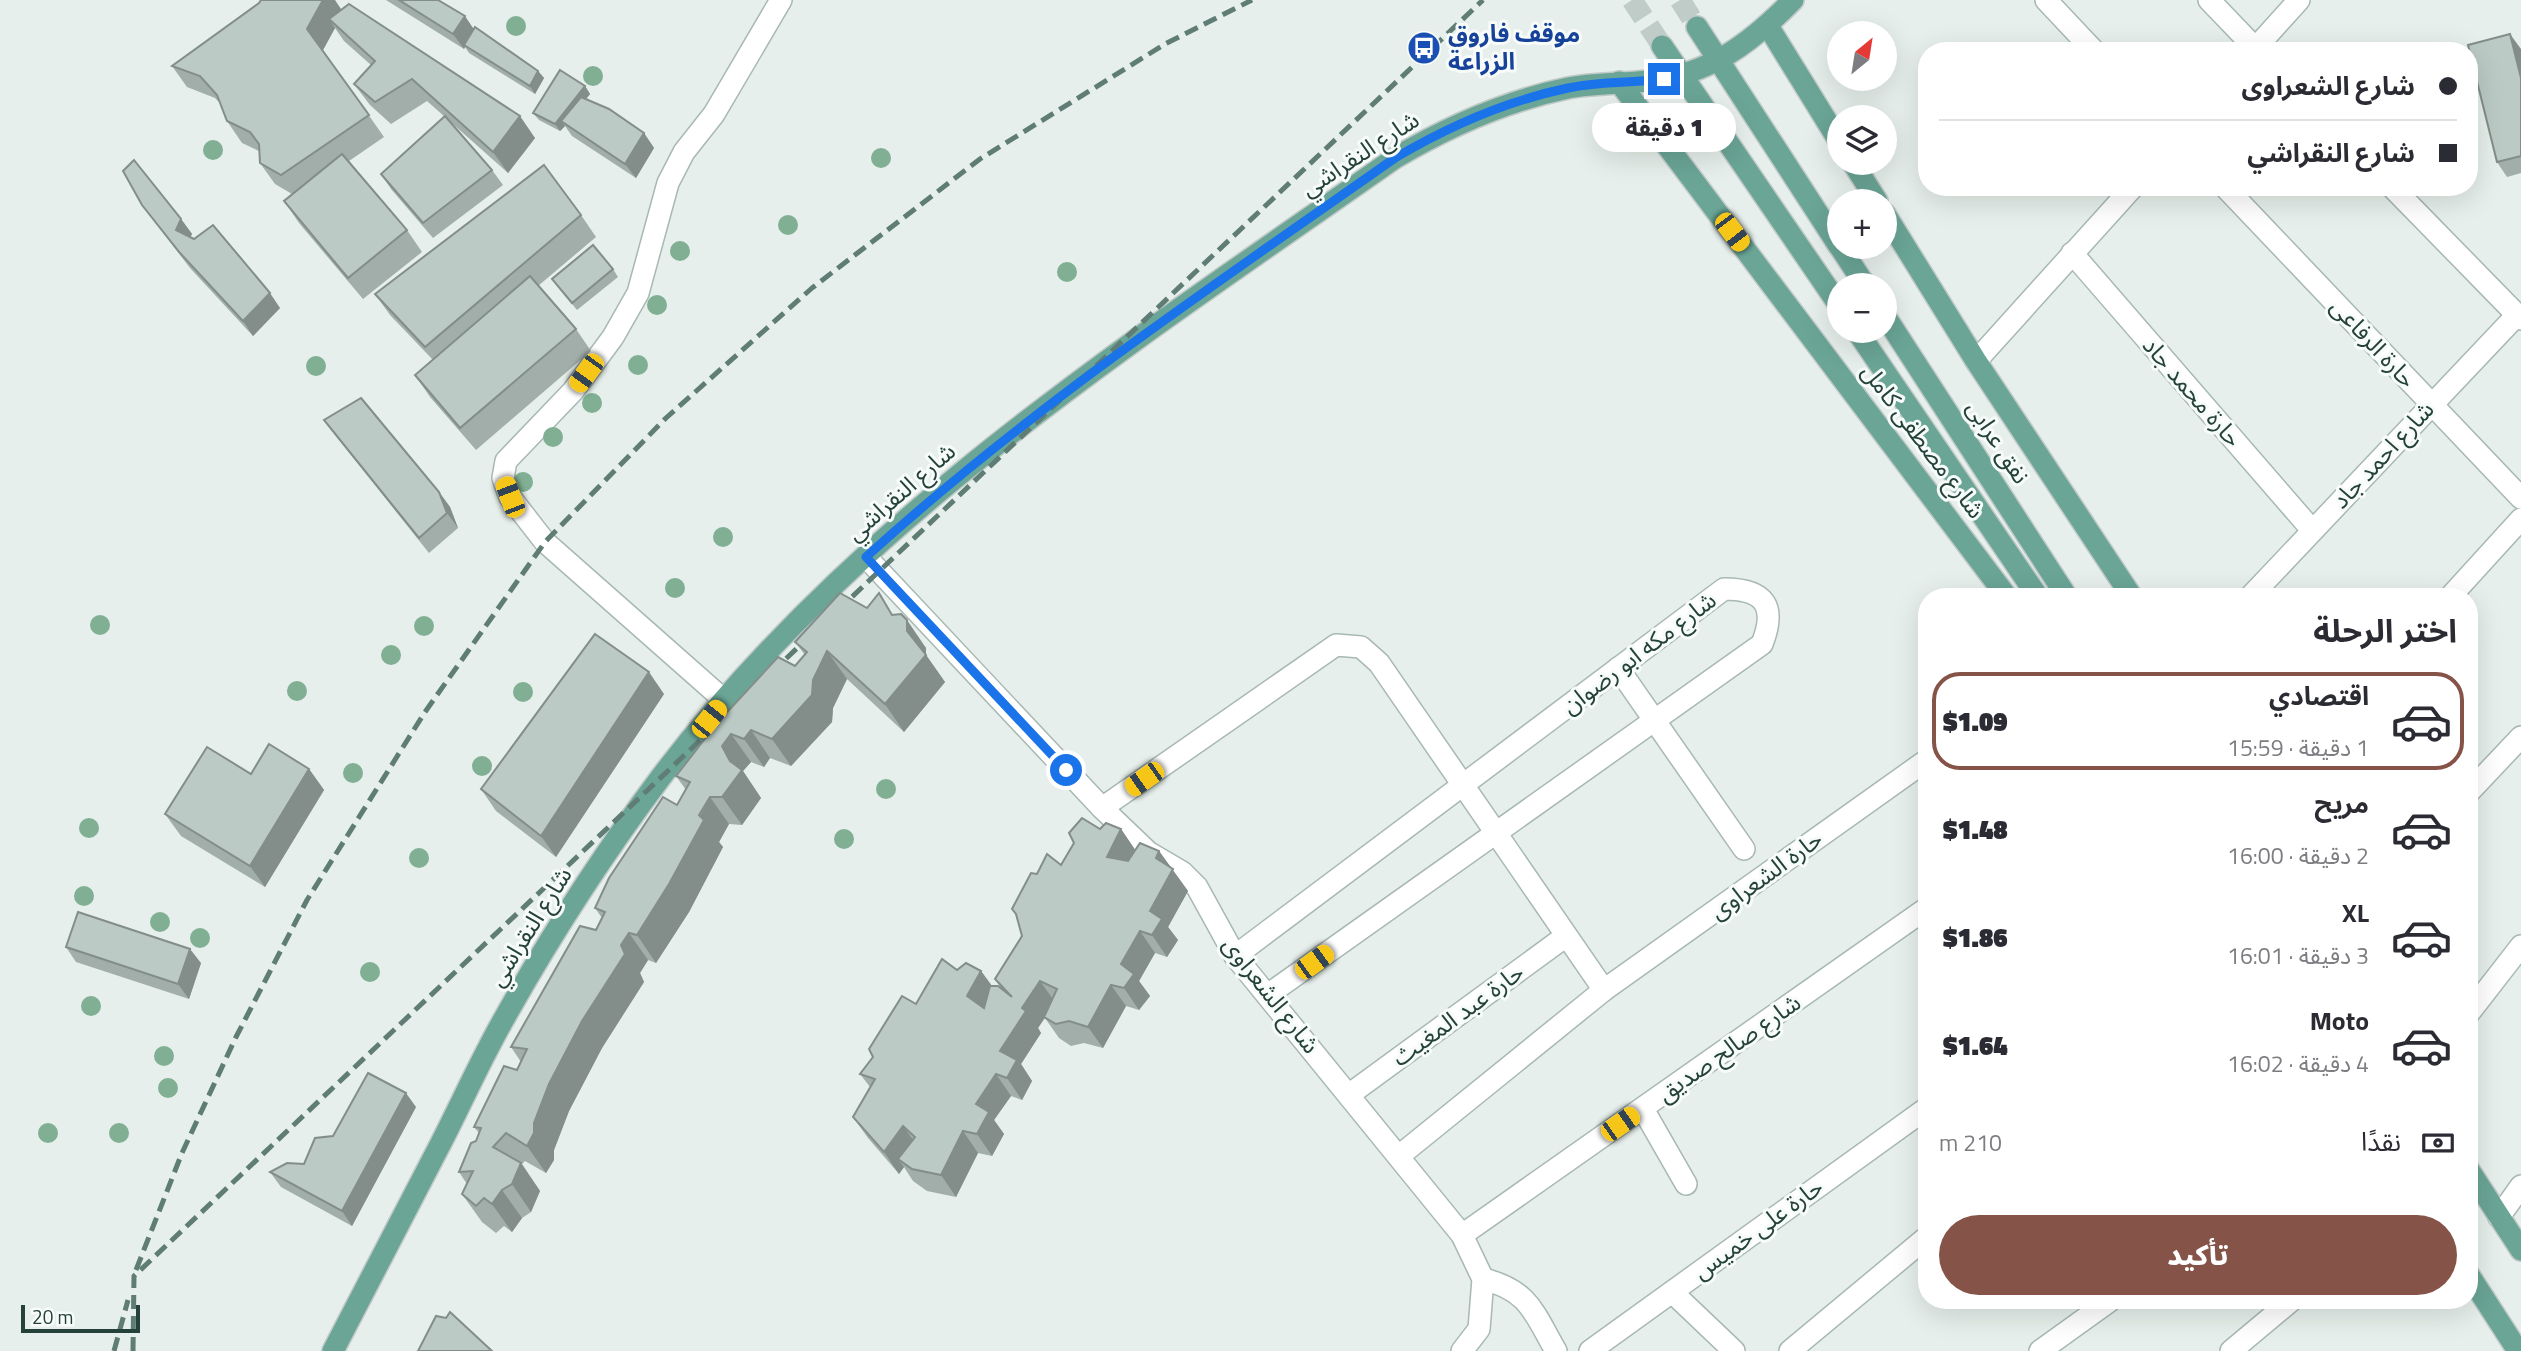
<!DOCTYPE html>
<html lang="ar">
<head>
<meta charset="utf-8">
<style>
	:root { --surface:#fff; --page:#f7f7f7; --text:#2b2b33; --muted:#7c7c81; --line:#e1e1e2; --accent:#855347 }
	body { margin:0; font-family:"Titillium Web","Noto Sans Arabic",sans-serif; background:var(--page); color:var(--text); direction:rtl; height:100vh; display:flex; flex-direction:column; font-size:26px; white-space:nowrap }
	* { box-sizing:border-box; margin:0 }
	p { font-size:23px; color:var(--muted) }
	.icon { flex:none; width:38px; height:38px; fill:none; stroke:currentColor; stroke-width:2; stroke-linecap:round; stroke-linejoin:round }
	.map { position:relative; flex:1; overflow:hidden; direction:ltr }
	.sheet { position:absolute; left:1918px; top:588px; width:560px; height:721px; display:flex; flex-direction:column; background:var(--surface); border-radius:28px; box-shadow:0 7px 28px #0002; direction:rtl }
	.sheet>* { flex:none }
	.hud { position:absolute; left:1918px; top:42px; width:560px; height:154px; border-radius:28px; box-shadow:0 7px 28px #0002; direction:rtl; display:grid; align-content:center; height:154px; padding:0 21px; background:var(--surface) }
	.needle { width:46px; rotate:30deg }
	.tools { position:absolute; left:1827px; top:21px; display:grid; gap:14px }
	.tools a { display:grid; place-items:center; width:70px; height:70px; border-radius:50%; background:var(--surface); box-shadow:0 7px 28px #0002; font-size:35px }
	.scale { position:absolute; left:21px; bottom:18px; width:119px; box-sizing:border-box; padding-left:7px; border:4px solid #24423a; border-top:0; font-size:19px; line-height:24px; white-space:nowrap; color:#24423a; -webkit-text-stroke:5px #f7fbf9; paint-order:stroke }
	.end { position:absolute; width:32px; height:32px; margin:-16px; border:9px solid #1a73e8; background:#fff; box-shadow:0 0 0 4px #fff }
	.from { border-radius:50% }
	.bubble { position:absolute; height:49px; border-radius:24px; background:var(--surface); box-shadow:0 7px 28px #0002; font-size:23px; font-weight:800; line-height:49px; text-align:center; direction:rtl }
	.car { position:absolute; width:21px; height:42px; margin:-21px -10px; border-radius:9px; box-shadow:0 0 5px 2px #0007; background:linear-gradient(#f5c518 24%,#345 0 40%,#f5c518 0 76%,#345 0 86%,#f5c518 0) }
	.hud b { display:flex; align-items:center; gap:24px; height:66px; font-size:26px }
	.hud b+b { border-top:2px solid var(--line) }
	.hud i { width:18px; height:18px; background:var(--text) }
	ul { padding:0; list-style:none }
	li { display:flex; align-items:center; gap:21px; height:98px; margin:0 14px 10px; padding:0 7px; border:4px solid transparent; border-radius:28px }
	li div { flex:1 }
	li b { display:block; font-size:26px }
	li em { font-style:normal; font-weight:800 }
	li.current { border-color:var(--accent) }
	li>.icon { width:63px; height:63px; stroke-width:1.5 }
	h2 { padding:0 21px; font-size:32px; line-height:84px }
	.pay { display:flex; align-items:center; gap:18px; height:77px; padding:0 21px; font-size:26px }
	.pay p { margin-inline-start:auto }
	.button { display:flex; gap:14px; margin-top:auto; padding:14px 21px }
	.button a { flex:1; height:80px; border-radius:42px; background:var(--accent); color:#fff; font-size:28px; font-weight:800; line-height:80px; text-align:center }
	.map>svg:first-child { display:block }
	.lines { fill:none; stroke-linecap:round; stroke-linejoin:round }
	.major-tunnel { stroke:#bfccc8; stroke-width:21; stroke-dasharray:21 10; stroke-linecap:butt }
	.minor-casing { stroke:#a8b8b2; stroke-width:24 }
	.major-casing { stroke:#c2cac8; stroke-width:24 }
	.minor { stroke:#fff; stroke-width:21 }
	.major { stroke:#6aa596; stroke-width:21 }
	.rail { stroke:#5f7d75; stroke-width:5; stroke-dasharray:14 7; stroke-linecap:butt }
	.tree { fill:#80af93 }
	.wall { fill:#a1aea9 }
	.shaded-wall { fill:#838d89 }
	.building { fill:#bbcac4; stroke:#838d89; stroke-width:2 }
	.route { stroke:#1a73e8; stroke-width:9 }
	.labels { text-anchor:middle; stroke-width:6; stroke-linejoin:round; paint-order:stroke }
	.transit-label { font-size:24px; font-weight:bold; fill:#164399; stroke:#f7fbf9; text-anchor:start }
	.street-label { font-size:24px; fill:#24423a; stroke:#f7fbf9 }
</style>
</head>
<body>
<div class="map">
<svg width="2521" height="1351" viewBox="0 0 2521 1351">
	<rect width="100%" height="100%" fill="#e6efeb"/>
	<g class="lines">
		<g class="major-tunnel">
			<polyline points="1632,0 1662,46"/>
			<polyline points="1680,0 1697,27"/>
		</g>
		<defs>
			<g id="minor">
				<polyline points="2046,0 2094,51"/>
				<polyline points="2209,0 2258,51"/>
				<polyline points="2253,51 2299,0"/>
				<polyline points="2225,187 2521,498"/>
				<polyline points="2392,187 2521,319"/>
				<polyline points="2072,253 2312,530"/>
				<polyline points="1976,361 2133,187"/>
				<polyline points="866,557 1102,808 1148,852 1182,872 1197,887 1235,956 1462,1235 1483,1279 1479,1329 1462,1351"/>
				<polyline points="2250,597 2517,315"/>
				<polyline points="2450,597 2521,519"/>
				<polyline points="1618,668 1744,849"/>
				<polyline points="724,700 545,542 510,497 503,478 506,461 573,391 613,337 638,293 668,183 684,152 714,114 781,0"/>
				<polyline points="2469,792 2521,737"/>
				<polyline points="1102,808 1336,645 1361,647 1379,663 1604,990"/>
				<path d="M1235 956 1724 589C1765 589 1777 606 1762 644L1269 994"/>
				<polyline points="2469,1013 2521,946"/>
				<polyline points="1350,1094 1566,936"/>
				<polyline points="1643,1109 1686,1184"/>
				<polyline points="1399,1156 1604,990 1927,760"/>
				<polyline points="2499,1217 2521,1186"/>
				<polyline points="1462,1235 1927,908"/>
				<path d="M1483 1279C1529 1290 1534 1313 1556 1351"/>
				<polyline points="1672,1292 1734,1351"/>
				<polyline points="1590,1351 1927,1108"/>
				<polyline points="1790,1351 1927,1237"/>
				<polyline points="2040,1351 2111,1300"/>
				<polyline points="2231,1351 2292,1300"/>
			</g>
			<g id="major">
				<polyline points="1768,26 1839,141"/>
				<polyline points="1697,27 1839,246"/>
				<polyline points="1662,46 1839,305"/>
				<polyline points="1619,82 2007,597"/>
				<polyline points="1853,163 1877,201"/>
				<polyline points="1885,214 1976,361 2132,597"/>
				<polyline points="1840,247 1865,285"/>
				<polyline points="1885,316 2067,597"/>
				<polyline points="1857,331 2038,597"/>
				<polyline points="2469,1170 2521,1250"/>
				<polyline points="2469,1275 2518,1351"/>
				<path d="M333 1351C370 1281 406 1211 442 1141 463 1100 482 1057 505 1017 551 935 604 853 661 777 857 518 1133 342 1395 158 1449 126 1506 101 1568 88 1594 83 1621 84 1648 81 1709 75 1751 43 1793 0"/>
			</g>
		</defs>
		<use href="#minor" class="minor-casing"/>
		<use href="#major" class="major-casing"/>
		<use href="#minor" class="minor"/>
		<use href="#major" class="major"/>
		<g class="rail">
			<polyline points="837,611 1483,0"/>
			<polyline points="771,673 814,632"/>
			<polyline points="136,1270 182,1153 236,1037 307,900 425,712 545,542 666,418 812,288 980,159 1165,44 1252,0"/>
			<polyline points="114,1351 128,1300"/>
			<polyline points="133,1351 134,1276 728,714"/>
		</g>
	</g>
	<g class="tree">
		<circle cx="516" cy="26" r="10"/>
		<circle cx="593" cy="76" r="10"/>
		<circle cx="213" cy="150" r="10"/>
		<circle cx="881" cy="158" r="10"/>
		<circle cx="788" cy="225" r="10"/>
		<circle cx="680" cy="251" r="10"/>
		<circle cx="1067" cy="272" r="10"/>
		<circle cx="657" cy="305" r="10"/>
		<circle cx="638" cy="365" r="10"/>
		<circle cx="316" cy="366" r="10"/>
		<circle cx="592" cy="403" r="10"/>
		<circle cx="553" cy="437" r="10"/>
		<circle cx="523" cy="482" r="10"/>
		<circle cx="723" cy="537" r="10"/>
		<circle cx="675" cy="588" r="10"/>
		<circle cx="100" cy="625" r="10"/>
		<circle cx="424" cy="626" r="10"/>
		<circle cx="391" cy="655" r="10"/>
		<circle cx="297" cy="691" r="10"/>
		<circle cx="523" cy="692" r="10"/>
		<circle cx="482" cy="766" r="10"/>
		<circle cx="353" cy="773" r="10"/>
		<circle cx="886" cy="789" r="10"/>
		<circle cx="89" cy="828" r="10"/>
		<circle cx="844" cy="839" r="10"/>
		<circle cx="419" cy="858" r="10"/>
		<circle cx="84" cy="896" r="10"/>
		<circle cx="160" cy="922" r="10"/>
		<circle cx="200" cy="938" r="10"/>
		<circle cx="370" cy="972" r="10"/>
		<circle cx="91" cy="1006" r="10"/>
		<circle cx="164" cy="1056" r="10"/>
		<circle cx="168" cy="1088" r="10"/>
		<circle cx="48" cy="1133" r="10"/>
		<circle cx="119" cy="1133" r="10"/>
	</g>
	<g class="wall">
		<polygon points="386,0 438,0 474,29 538,71 544,78 535,94 469,53 465,47 464,49"/>
		<polygon points="341,9 535,138 508,173 427,101 391,124 370,105 354,84 371,65 344,41 335,28 323,50 384,137 349,161 407,230 422,252 363,299 299,223 284,201 292,194 275,184 260,163 259,151 242,143 227,121 220,103 215,98 187,87 172,66"/>
		<polygon points="2521,49 2521,173 2507,177 2497,162"/>
		<polygon points="585,86 590,94 586,99 644,133 654,148 636,178 572,136 565,126 560,131 539,120 533,113"/>
		<polygon points="492,170 503,185 433,238 391,189 381,174"/>
		<polygon points="142,205 181,219 192,234 190,237 280,308 253,336 190,268"/>
		<polygon points="581,215 596,237 538,286 576,329 591,351 476,450 430,397 415,375 433,360 390,315 375,294"/>
		<polygon points="613,269 618,277 577,310 552,279"/>
		<polygon points="324,420 439,492 450,507 458,528 429,553 335,435"/>
		<polygon points="867,608 894,615 926,648 926,655 945,682 904,732 847,679 833,708 832,722 791,766 770,758 764,767 751,762 743,771 761,798 742,825 729,824 719,842 723,847 689,912 656,963 648,960 640,973 644,982 602,1048 569,1111 554,1150 554,1160 546,1173 525,1161 522,1164 540,1191 531,1212 522,1218 512,1232 504,1226 496,1233 482,1222 462,1194 467,1184 459,1172 476,1141 479,1133 474,1127 517,1070 521,1062 511,1047 596,930 602,918 595,908 677,805 686,790 676,776 795,666 805,655 795,642"/>
		<polygon points="664,694 556,857 496,811 481,789"/>
		<polygon points="309,769 324,790 265,887 181,836 165,814 251,774"/>
		<polygon points="1100,829 1121,829 1135,850 1159,851 1188,891 1168,927 1178,940 1167,957 1155,953 1139,981 1150,996 1139,1010 1126,1006 1103,1048 1084,1043 1071,1046 1059,1038 1045,1018 1038,1028 1041,1033 1021,1064 1032,1081 1022,1100 1011,1096 994,1120 1004,1134 992,1156 978,1153 956,1197 927,1191 913,1181 904,1167 899,1174 868,1138 853,1117 870,1087 860,1074 916,1004 981,971 992,986 1002,990 995,979 1022,936 1017,917 1012,909 1037,874 1061,865"/>
		<polygon points="66,947 201,963 189,999 76,962"/>
		<polygon points="416,1107 352,1226 281,1187 270,1172 304,1164 333,1136"/>
	</g>
	<g class="shaded-wall">
		<polygon points="323,0 335,0 343,12 329,19 335,28 323,50 307,29"/>
		<polygon points="465,16 475,31 464,45 465,47 464,49 453,34"/>
		<polygon points="2510,34 2521,49 2521,78"/>
		<polygon points="538,71 544,78 535,94 530,86"/>
		<polygon points="585,86 590,94 566,124 561,121 565,126 560,131 555,124"/>
		<polygon points="520,116 535,138 508,173 493,152"/>
		<polygon points="644,133 654,148 636,178 625,164"/>
		<polygon points="181,219 192,234 186,245 176,230"/>
		<polygon points="270,293 280,308 253,336 243,321"/>
		<polygon points="439,492 450,507 458,528 447,513"/>
		<polygon points="907,620 926,648 926,655 945,682 904,732 885,704 907,631"/>
		<polygon points="827,651 847,679 833,708 832,722 791,766 772,739"/>
		<polygon points="649,672 664,694 556,857 541,836"/>
		<polygon points="751,730 770,758 764,767 744,739"/>
		<polygon points="731,734 751,762 743,771 761,798 742,825 722,797 730,761 722,746"/>
		<polygon points="309,769 324,790 265,887 250,866"/>
		<polygon points="710,797 729,824 719,842 723,847 689,912 656,963 637,935"/>
		<polygon points="1121,829 1136,851 1122,878 1107,857"/>
		<polygon points="1159,851 1188,891 1168,927 1178,940 1167,957 1152,935 1150,911 1156,858"/>
		<polygon points="1140,931 1155,953 1139,981 1150,996 1139,1010 1124,988 1121,964"/>
		<polygon points="629,933 648,960 640,973 644,982 602,1048 569,1111 554,1150 554,1160 546,1173 527,1146 534,1123 549,1084 621,945"/>
		<polygon points="190,949 201,963 189,999 178,984"/>
		<polygon points="981,971 997,993 982,1018 967,996"/>
		<polygon points="1040,981 1055,1002 1038,1028 1041,1033 1021,1064 1032,1081 1022,1100 1007,1078 1000,1051 1022,1008"/>
		<polygon points="1111,985 1126,1006 1103,1048 1088,1027"/>
		<polygon points="996,1074 1011,1096 994,1120 1004,1134 992,1156 977,1134 976,1104"/>
		<polygon points="406,1093 416,1107 352,1226 342,1211"/>
		<polygon points="903,1126 919,1148 898,1159 904,1167 899,1174 884,1152"/>
		<polygon points="963,1131 978,1153 956,1197 941,1175"/>
		<polygon points="521,1163 540,1191 531,1212 512,1184"/>
		<polygon points="502,1190 522,1218 512,1232 492,1204"/>
	</g>
	<g class="building">
		<polygon points="261,0 323,0 307,29 369,115 281,175 260,163 259,144 250,132 227,121 217,95 200,76 172,66 259,3"/>
		<polygon points="399,0 438,0 465,16 453,34"/>
		<polygon points="349,4 520,116 493,152 412,79 375,102 354,84 375,61 329,19"/>
		<polygon points="475,27 538,71 530,86 464,45"/>
		<polygon points="2510,34 2521,78 2521,156 2497,162 2468,45"/>
		<polygon points="560,70 585,86 555,124 533,113"/>
		<polygon points="581,97 609,109 644,133 625,164 561,121"/>
		<polygon points="445,116 492,170 423,223 381,174"/>
		<polygon points="342,154 407,230 348,278 284,201"/>
		<polygon points="134,160 181,219 176,230 194,239 213,225 270,293 243,321 180,253 142,205 123,171"/>
		<polygon points="544,165 581,215 425,347 375,294"/>
		<polygon points="593,245 613,269 572,303 552,279"/>
		<polygon points="530,276 576,329 460,428 415,375"/>
		<polygon points="361,398 439,492 447,513 419,538 324,420"/>
		<polygon points="840,593 867,608 879,593 892,615 901,614 907,620 907,631 926,655 885,704 827,651 813,680 812,695 772,739 751,730 744,739 731,734 722,746 730,761 742,770 722,797 710,797 699,815 704,820 669,884 637,935 629,933 621,945 625,954 582,1021 549,1084 534,1123 534,1133 527,1146 506,1133 493,1147 521,1163 512,1184 502,1190 492,1204 484,1198 476,1206 462,1194 473,1171 459,1172 471,1143 476,1141 481,1128 474,1127 504,1066 517,1070 527,1049 511,1047 580,926 596,930 605,912 595,908 609,878 663,797 677,805 690,782 676,776 718,722 778,657 795,666 807,652 795,642"/>
		<polygon points="595,634 649,672 541,836 481,789"/>
		<polygon points="269,744 309,769 250,866 165,814 207,747 251,774"/>
		<polygon points="1082,818 1100,829 1106,823 1121,829 1107,857 1128,861 1140,843 1159,851 1156,858 1173,869 1150,911 1162,919 1152,935 1140,931 1121,964 1134,974 1124,988 1111,985 1088,1027 1069,1021 1056,1024 1044,1017 1057,989 1040,981 1022,1008 1026,1011 1000,1051 1017,1060 1007,1078 996,1074 976,1104 989,1112 977,1134 963,1131 941,1175 912,1169 898,1159 915,1137 903,1126 884,1152 853,1117 875,1079 860,1074 873,1057 869,1049 902,996 916,1004 942,959 957,970 966,963 981,971 967,996 984,1008 990,986 998,986 1012,997 995,979 1022,936 1016,914 1012,909 1031,873 1037,874 1047,854 1061,865 1074,843 1069,833"/>
		<polygon points="78,912 190,949 178,984 66,947"/>
		<polygon points="368,1073 406,1093 342,1211 270,1172 287,1163 304,1164 315,1138 333,1136"/>
		<polygon points="450,1312 492,1351 418,1351 436,1316 446,1318"/>
	</g>
	<g class="lines">
		<path class="route" d="M1066 770 866 557C1032 406 1212 287 1395 158 1449 126 1506 101 1568 88 1599 81 1633 83 1664 79"/>
	</g>
	<defs>
		<symbol id="bus-disc" viewBox="-11 -11 22 22"><circle r="9.5" fill="#1a4fb4" stroke="#f7fbf9"/><path d="M-5-6H5V4H4V6H2V4H-2V6H-4V4H-5ZM-3.5-4V0h7V-4ZM-3.5 1.2v1.5H-2V1.2ZM2 1.2v1.5H3.5V1.2Z" fill="#fff"/></symbol>
	</defs>
	<g fill-rule="evenodd">
		<use href="#bus-disc" x="1405" y="29" width="38" height="38"/>
	</g>
	<g class="labels">
		<g class="transit-label">
			<text x="1448" y="42">موقف فاروق<tspan x="1448" dy="28">الزراعة</tspan></text>
		</g>
		<g class="street-label">
			<text transform="translate(1360 154) rotate(-33)" y="8">شارع النقراشي</text>
			<text transform="translate(2373 343) rotate(47)" y="8">حارة الرفاعى</text>
			<text transform="translate(2192 392) rotate(49)" y="8">حارة محمد جاد</text>
			<text transform="translate(1923 441) rotate(53)" y="8">شارع مصطفى كامل</text>
			<text transform="translate(1998 442) rotate(57)" y="8">نفق عرابى</text>
			<text transform="translate(2383 455) rotate(-47)" y="8">شارع احمد جاد</text>
			<text transform="translate(901 492) rotate(-41)" y="8">شارع النقراشي</text>
			<text transform="translate(1639 653) rotate(-37)" y="8">شارع مكه ابو رضوان</text>
			<text transform="translate(1766 875) rotate(-36)" y="8">حارة الشعراوى</text>
			<text transform="translate(530 927) rotate(-58)" y="8">شارع النقراشي</text>
			<text transform="translate(1271 995) rotate(52)" y="8">شارع الشعراوى</text>
			<text transform="translate(1458 1015) rotate(-36)" y="8">حارة عبد المغيث</text>
			<text transform="translate(1729 1048) rotate(-35)" y="8">شارع صالح صديق</text>
			<text transform="translate(1758 1229) rotate(-36)" y="8">حارة على خميس</text>
		</g>
	</g>
</svg>
<div class="tools">
<a><svg class="needle" viewBox="-14 -14 28 28"><path d="M0-13l5 13h-10z" fill="#e53935"/><path d="M0 13l5-13h-10z" fill="#7c7c81"/></svg></a>
<a><svg class="icon" aria-label="layers" viewBox="0 0 24 24"><path d="M12 4l9 5-9 5-9-5zM3 14l9 5 9-5"/></svg></a>
<a>+</a>
<a>−</a>
</div>
<div class="scale">20 m</div>
<i class="end from" style="left:1066px;top:770px"></i>
<i class="end" style="left:1664px;top:79px"></i>
<div class="bubble" style="left:1592px;top:103px;width:144px">1 دقيقة</div>
<i class="car" style="left:1732px;top:232px;rotate:143deg"></i>
<i class="car" style="left:586px;top:373px;rotate:216deg"></i>
<i class="car" style="left:510px;top:497px;rotate:339deg"></i>
<i class="car" style="left:709px;top:719px;rotate:39deg"></i>
<i class="car" style="left:1144px;top:779px;rotate:235deg"></i>
<i class="car" style="left:1314px;top:962px;rotate:54deg"></i>
<i class="car" style="left:1620px;top:1124px;rotate:55deg"></i>
<div class="hud">
<b><i class="from"></i>شارع الشعراوى</b>
<b><i></i>شارع النقراشي</b>
</div>
<section class="sheet">
<h2>اختر الرحلة</h2>
<ul>
<li class="current"><svg class="icon" aria-label="car" viewBox="0 0 24 24"><path d="M5 17H2v-5l4-1 3-4h7l3 4 3 1v5h-3M9 17h6M6 11h13"/><circle cx="7" cy="17" r="2"/><circle cx="17" cy="17" r="2"/></svg><div><b>اقتصادي</b><p>1 دقيقة · 15:59</p></div><em>$1.09</em></li>
<li><svg class="icon" aria-label="car" viewBox="0 0 24 24"><path d="M5 17H2v-5l4-1 3-4h7l3 4 3 1v5h-3M9 17h6M6 11h13"/><circle cx="7" cy="17" r="2"/><circle cx="17" cy="17" r="2"/></svg><div><b>مريح</b><p>2 دقيقة · 16:00</p></div><em>$1.48</em></li>
<li><svg class="icon" aria-label="car" viewBox="0 0 24 24"><path d="M5 17H2v-5l4-1 3-4h7l3 4 3 1v5h-3M9 17h6M6 11h13"/><circle cx="7" cy="17" r="2"/><circle cx="17" cy="17" r="2"/></svg><div><b>XL</b><p>3 دقيقة · 16:01</p></div><em>$1.86</em></li>
<li><svg class="icon" aria-label="car" viewBox="0 0 24 24"><path d="M5 17H2v-5l4-1 3-4h7l3 4 3 1v5h-3M9 17h6M6 11h13"/><circle cx="7" cy="17" r="2"/><circle cx="17" cy="17" r="2"/></svg><div><b>Moto</b><p>4 دقيقة · 16:02</p></div><em>$1.64</em></li>
</ul>
<div class="pay"><svg class="icon" aria-label="cash" viewBox="0 0 24 24"><path d="M3 7h18v10H3z"/><circle cx="12" cy="12" r="2"/></svg>نقدًا<p>210 m</p></div>
<div class="button"><a>تأكيد</a></div>
</section>
</div>
</body>
</html>
